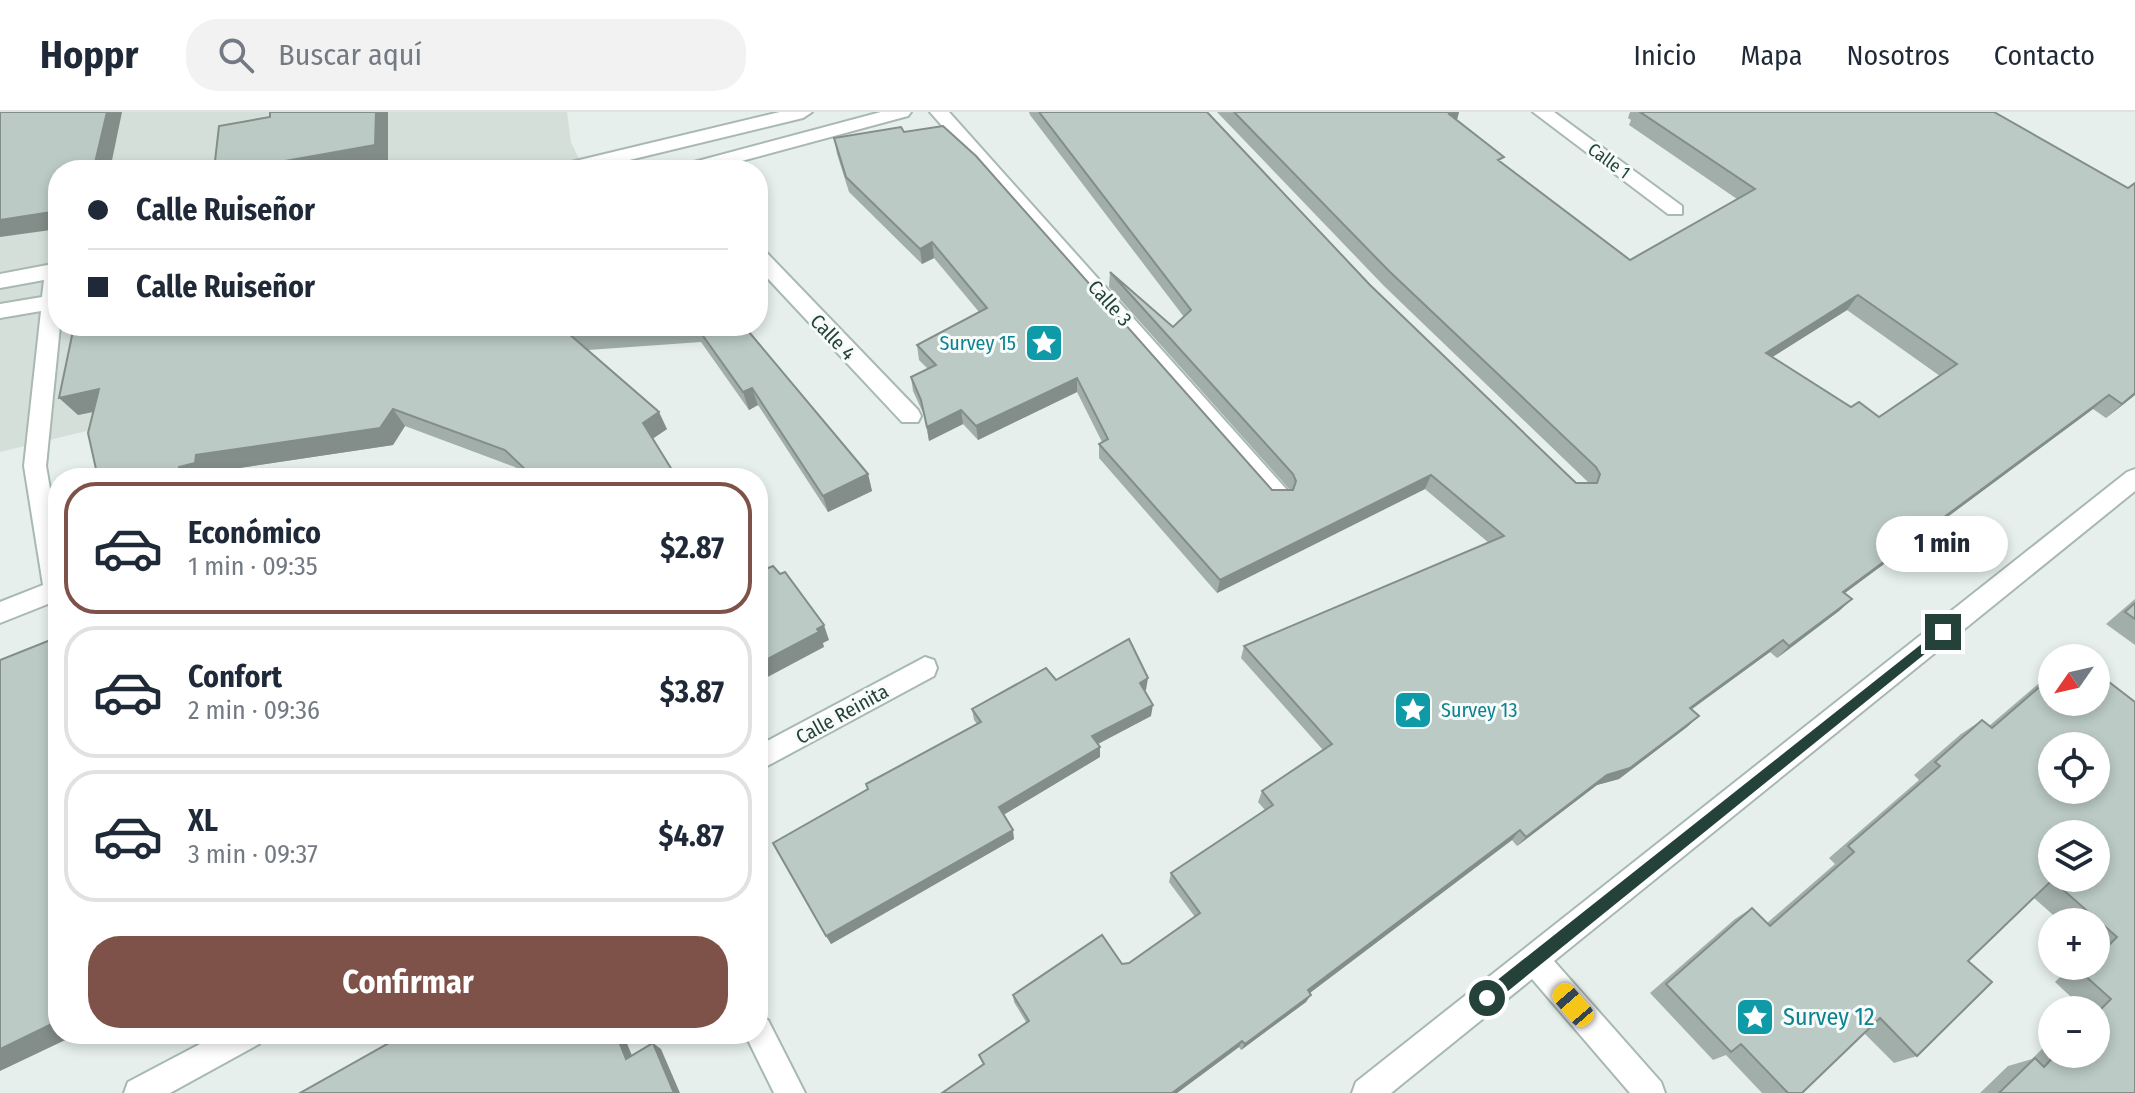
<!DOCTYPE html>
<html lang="es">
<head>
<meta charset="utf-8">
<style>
	:root { --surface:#fff; --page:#f2f2f3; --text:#1f2937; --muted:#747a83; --line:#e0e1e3; --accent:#7f5249 }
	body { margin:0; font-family:"Fira Sans Condensed",sans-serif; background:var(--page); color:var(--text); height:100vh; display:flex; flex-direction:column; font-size:30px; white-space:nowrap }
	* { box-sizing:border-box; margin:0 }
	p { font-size:26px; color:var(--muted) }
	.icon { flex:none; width:44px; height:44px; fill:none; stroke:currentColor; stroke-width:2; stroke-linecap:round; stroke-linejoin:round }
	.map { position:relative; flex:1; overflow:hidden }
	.details { position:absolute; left:48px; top:356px; width:720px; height:576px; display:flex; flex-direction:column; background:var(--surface); border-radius:32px; box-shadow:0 4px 12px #0003 }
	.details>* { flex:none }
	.guide { position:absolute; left:48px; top:48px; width:720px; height:176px; border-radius:32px; box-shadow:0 4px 12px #0003; display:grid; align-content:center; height:176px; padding:0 40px; background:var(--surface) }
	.needle { width:52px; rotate:236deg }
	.fabs { position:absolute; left:2038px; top:532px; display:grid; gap:16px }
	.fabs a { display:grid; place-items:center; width:72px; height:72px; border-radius:50%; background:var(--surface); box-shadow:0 4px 12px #0003; font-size:40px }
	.end { position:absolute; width:36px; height:36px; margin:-18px; border:10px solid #24423a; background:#fff; box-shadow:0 0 0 4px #fff }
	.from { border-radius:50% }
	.bubble { position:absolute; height:56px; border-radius:28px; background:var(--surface); box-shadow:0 4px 12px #0003; font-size:26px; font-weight:700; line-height:56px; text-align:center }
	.car { position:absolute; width:24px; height:48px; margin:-24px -12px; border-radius:10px; box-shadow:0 0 6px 2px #0007; background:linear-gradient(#f5c518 24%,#345 0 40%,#f5c518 0 76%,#345 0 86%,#f5c518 0) }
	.guide b { display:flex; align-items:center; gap:28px; height:76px; font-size:30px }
	.guide b+b { border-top:2px solid var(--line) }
	.guide i { width:20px; height:20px; background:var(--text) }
	ul { padding:14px 0 0; list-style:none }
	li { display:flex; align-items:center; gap:24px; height:132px; margin:0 16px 12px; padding:0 24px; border:4px solid var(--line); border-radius:32px }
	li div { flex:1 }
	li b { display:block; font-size:30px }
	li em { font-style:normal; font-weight:700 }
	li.selected { border-color:var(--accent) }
	li>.icon { width:72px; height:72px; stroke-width:1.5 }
	.primary-button { display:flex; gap:16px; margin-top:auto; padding:16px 40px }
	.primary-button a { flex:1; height:92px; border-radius:32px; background:var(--accent); color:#fff; font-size:32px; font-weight:700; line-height:92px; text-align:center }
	header { display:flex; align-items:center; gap:48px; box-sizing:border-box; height:112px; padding:0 40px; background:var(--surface); border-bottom:2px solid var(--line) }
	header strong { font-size:38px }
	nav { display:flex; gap:44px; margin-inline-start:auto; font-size:28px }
	.search { width:560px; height:72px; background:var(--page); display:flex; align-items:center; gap:20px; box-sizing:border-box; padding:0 28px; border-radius:32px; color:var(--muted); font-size:30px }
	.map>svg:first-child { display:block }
	.built { fill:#d4dfda }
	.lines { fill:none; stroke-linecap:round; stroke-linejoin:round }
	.minor-casing { stroke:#a8b8b2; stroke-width:4 }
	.minor { fill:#fff; fill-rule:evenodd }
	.wall { fill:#a1aea9; fill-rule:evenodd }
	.shaded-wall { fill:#838d89 }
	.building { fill:#bbcac4; stroke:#838d89; stroke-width:2; fill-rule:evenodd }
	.route { fill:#24423a }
	.labels { text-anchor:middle; stroke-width:6; stroke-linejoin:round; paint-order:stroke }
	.far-street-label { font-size:18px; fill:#24423a; stroke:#f7fbf9 }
	.street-label { font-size:20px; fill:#24423a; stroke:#f7fbf9 }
	.culture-label { font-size:20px; fill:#0d838f; stroke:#f7fbf9; text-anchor:end }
	.near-culture-label { font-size:24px; fill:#0d838f; stroke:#f7fbf9; text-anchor:start }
</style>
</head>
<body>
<header>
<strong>Hoppr</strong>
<div class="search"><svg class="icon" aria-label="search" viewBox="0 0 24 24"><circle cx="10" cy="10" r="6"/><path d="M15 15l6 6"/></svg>Buscar aquí</div>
<nav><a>Inicio</a><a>Mapa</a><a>Nosotros</a><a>Contacto</a></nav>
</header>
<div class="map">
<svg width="2135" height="981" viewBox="0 0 2135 981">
	<rect width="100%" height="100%" fill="#e6efeb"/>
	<polygon class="built" points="31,0 567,0 571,30 584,58 58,58 58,214 521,214 0,340 0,6"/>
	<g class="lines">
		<defs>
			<g id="minor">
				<polygon points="780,0 812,0 803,6 588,58 554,58 563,52"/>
				<polygon points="881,0 911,0 908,4 708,58 677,58 679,54"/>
				<polygon points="930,0 949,0 1287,378 1290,384 1287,390 1271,390"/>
				<polygon points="1533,0 1554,0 1682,94 1682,102 1668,102"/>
				<polygon points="758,137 765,139 918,298 921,304 918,310 902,310 758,156"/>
				<polygon points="58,151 60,214 46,354 58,422 58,488 0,511 0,490 43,473 24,354 41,199 0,206 0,192 42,185 44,168 0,176 0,162"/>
				<polygon points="2135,357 2135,379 1554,849 1661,970 1665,981 1630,981 1532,867 1391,981 1352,981 1356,970 2127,360"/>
				<polygon points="925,545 934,548 937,556 934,564 758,659 758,634"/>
				<polygon points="758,903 768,908 805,981 774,981 745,922 758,922"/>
				<polygon points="219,922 264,922 259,932 170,981 124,981 128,970"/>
			</g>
		</defs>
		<use href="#minor" class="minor-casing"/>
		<use href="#minor" class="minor"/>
	</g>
	<g class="wall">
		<path d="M1029 0H1207L1370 173 1576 371H1589L1384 174 1217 0H1459L1457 8 1502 51 1630 148 1737 87 1629 13 1631 8 1628 6 1630 0H1994L2135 283 2106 306 2093 297 1845 481 1852 487 1839 499 1777 546 1770 540 1692 597 1699 604 1687 615 1619 667 1597 673 1517 734 1512 728 1310 881 1306 890 1241 938 1239 935 1177 981H942L983 952 979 943 1026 910 1014 890 1013 883 1129 851 1195 805 1169 770 1171 761 1265 698 1258 690 1262 679 1323 638 1241 546 1244 534 1489 431 1425 377 1217 481 1099 346V332L1102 330 1077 280 978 328 963 312 929 329 924 303 913 279 911 265 928 257 919 248 917 233 979 200 934 146 922 152 849 80 837 42 834 26 904 20 1272 378H1290L1109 175 1110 160 1173 215 1184 205 1030 3ZM1847 198 1940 264 1879 305 1851 295 1772 245Z"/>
		<polygon points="74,214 744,214 868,362 872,379 828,400 758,293 749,298 701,230 588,238 667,317 653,326 677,366 527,366 515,355 405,314 393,333 213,360 93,300 78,303"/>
		<polygon points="2135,487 2135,533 2106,512"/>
		<polygon points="2052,560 2052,590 2096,590 2135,981 1980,981 2008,954 2032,947 2052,927 2052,942 2096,942 2096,898 2081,898 2083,896 2055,870 2071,854 2096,854 2096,810 2061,810 2034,786 1968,849 1917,944 1894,951 1864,921 1801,981 1762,981 1726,943 1713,948 1650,881 1735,807 1752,796 1767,811 1835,752 1829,746 1919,668 1914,663 1961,622 1982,608 1989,614"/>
		<polygon points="1146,578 1144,579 1151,604 1098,632 1100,635 1100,645 1004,702 1014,727 831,832 868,677 977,612 974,608 972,597"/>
	</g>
	<g class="shaded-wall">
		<polygon points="107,0 122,0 110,58 78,58"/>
		<polygon points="376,0 388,0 388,54 365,58 235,58"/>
		<polygon points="1452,0 1459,0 1456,11 1449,2"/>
		<polygon points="58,99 58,117 0,125 0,108"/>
		<polygon points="932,130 934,146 922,152 920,137"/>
		<polygon points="1858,183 1847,198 1755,256 1766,241"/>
		<polygon points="1077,266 1077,280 978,328 976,314"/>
		<polygon points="752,276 758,293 749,298 743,280"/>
		<polygon points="99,277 116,295 78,303 59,286"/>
		<polygon points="2135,281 2135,283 2106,306 2122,292"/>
		<polygon points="2109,283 2093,297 1830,492 1843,480"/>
		<polygon points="393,297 405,314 393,333 213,360 212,366 168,366 179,355 196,343"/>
		<polygon points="961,298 963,312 929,329 927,315"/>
		<polygon points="659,300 667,317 651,328 643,311"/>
		<polygon points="868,362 872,379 828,400 823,384"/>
		<polygon points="1431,363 1425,377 1217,481 1220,468"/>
		<polygon points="1852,487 1839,499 1777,546 1789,534"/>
		<polygon points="824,513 829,528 823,531 824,535 758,570 758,552"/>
		<polygon points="1783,528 1770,540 1678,607 1690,596"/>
		<polygon points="1148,566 1146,578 1138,583 1140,571"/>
		<polygon points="1153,593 1151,604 1092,635 1092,624"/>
		<polygon points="1699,604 1687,615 1619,667 1597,673 1517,734 1526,725 1607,663"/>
		<polygon points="1100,635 1100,645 1000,705 999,695"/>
		<polygon points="1013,718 1014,727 831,832 826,824"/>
		<polygon points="1520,718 1512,728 1303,886 1308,878"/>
		<polygon points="1311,883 1306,890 1241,938 1245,932"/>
		<polygon points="58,909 58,922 78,922 0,959 0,937"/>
		<polygon points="616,922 623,922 636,953 626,947"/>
		<polygon points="1242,929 1239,935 1177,981 1172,981"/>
		<polygon points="653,931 661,937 680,981 674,981"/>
	</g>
	<g class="building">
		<polygon points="0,0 107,0 94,55 78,58 58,58 58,99 0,108"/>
		<polygon points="270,0 376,0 375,33 235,58 214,58 219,14 270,5"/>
		<path d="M1039 0H1207L1370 173 1576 371H1597L1600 362 1596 355 1389 159 1234 0H1452L1449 2 1504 45 1498 48 1630 148 1755 77 1640 0H1994L2128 76 2135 71V281L2122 292 2109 283 1843 480 1852 487 1789 534 1783 528 1690 596 1699 604 1630 656 1607 663 1526 725 1520 718 1308 878 1311 883 1245 932 1242 929 1172 981H942L984 952 979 943 1029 909 1013 883 1102 823 1122 852 1129 851 1200 801 1171 761 1273 693 1262 679 1332 632 1244 534 1504 424 1431 363 1220 468 1099 332 1108 327 1077 266 976 314 961 298 927 315 921 288 911 265 936 253 917 233 987 196 932 130 920 137 846 65 834 26 901 15 904 20 943 14 976 44 1272 378H1293L1296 369 1293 362 1110 160 1173 215 1191 198ZM1858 183 1957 252 1879 305 1859 290 1851 295 1766 241Z"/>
		<polygon points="74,214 666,214 568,221 659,300 643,311 677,366 541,366 536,361 532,364 505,338 393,297 380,316 196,343 195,351 179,355 179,363 168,366 98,366 88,321 99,277 59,286"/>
		<polygon points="696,214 744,214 868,362 823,384 752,276 743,280"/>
		<polygon points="758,445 766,457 773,454 780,462 785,460 824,513 817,517 819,520 758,552"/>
		<polygon points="2135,491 2135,507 2125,500"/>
		<polygon points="58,525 58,909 0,937 0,548"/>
		<polygon points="1129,527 1148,566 1140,571 1153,593 1092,624 1100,635 999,695 1013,718 826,824 773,731 868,677 866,672 981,610 972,597 1046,556 1056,568"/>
		<path d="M2096 560 2135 590V981H1999L2035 946 2044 955 2056 942H2096V902L2111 887 2082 861 2089 854H2096V846L2117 825 2052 768 1968 849 1992 870 1917 944 1880 906 1802 981H1788L1741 932 1731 940 1666 872 1752 796 1770 814 1854 740 1848 734 1940 654 1935 650 1982 608 1992 616 2052 564V590H2096ZM2052 634H2096V678H2052ZM2052 722H2096V766H2052Z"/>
		<polygon points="405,922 616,922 626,947 653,931 674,981 300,981"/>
	</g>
	<polygon class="route" points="1943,515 1949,520 1947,524 1492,892 1481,892 1481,881"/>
	<defs>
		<symbol id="sight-square" viewBox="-11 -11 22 22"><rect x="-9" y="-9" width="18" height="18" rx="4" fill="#0f9aa8" stroke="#f7fbf9"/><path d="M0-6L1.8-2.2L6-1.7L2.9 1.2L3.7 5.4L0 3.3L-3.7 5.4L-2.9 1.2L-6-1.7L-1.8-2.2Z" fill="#fff"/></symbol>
	</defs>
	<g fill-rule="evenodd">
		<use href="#sight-square" x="1022" y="209" width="44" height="44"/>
		<use href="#sight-square" x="1391" y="576" width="44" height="44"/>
		<use href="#sight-square" x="1733" y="883" width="44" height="44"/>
	</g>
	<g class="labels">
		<g class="far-street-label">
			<text transform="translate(1609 49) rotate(36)" y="6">Calle 1</text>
		</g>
		<g class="street-label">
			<text transform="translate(1110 191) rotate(48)" y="7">Calle 3</text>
			<text transform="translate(833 225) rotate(46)" y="7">Calle 4</text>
			<text transform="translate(842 602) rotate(-29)" y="7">Calle Reinita</text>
		</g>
		<g class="culture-label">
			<text x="1016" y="238">Survey 15</text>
			<text x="1441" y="605" text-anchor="start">Survey 13</text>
		</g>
		<g class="near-culture-label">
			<text x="1783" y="913">Survey 12</text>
		</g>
	</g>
</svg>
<div class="fabs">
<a><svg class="needle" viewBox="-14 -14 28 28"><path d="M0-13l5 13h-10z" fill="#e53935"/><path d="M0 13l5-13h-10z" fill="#747a83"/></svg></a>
<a><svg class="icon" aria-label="locate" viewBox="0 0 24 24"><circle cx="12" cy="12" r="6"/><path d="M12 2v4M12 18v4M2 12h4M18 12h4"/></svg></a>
<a><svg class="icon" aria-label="layers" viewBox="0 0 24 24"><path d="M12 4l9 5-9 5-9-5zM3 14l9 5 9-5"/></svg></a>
<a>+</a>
<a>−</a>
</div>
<i class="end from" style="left:1487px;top:886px"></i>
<i class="end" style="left:1943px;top:520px"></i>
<div class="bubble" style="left:1876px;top:404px;width:132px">1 min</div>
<i class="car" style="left:1573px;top:893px;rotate:319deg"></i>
<div class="guide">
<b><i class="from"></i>Calle Ruiseñor</b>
<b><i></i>Calle Ruiseñor</b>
</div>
<section class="details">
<ul>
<li class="selected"><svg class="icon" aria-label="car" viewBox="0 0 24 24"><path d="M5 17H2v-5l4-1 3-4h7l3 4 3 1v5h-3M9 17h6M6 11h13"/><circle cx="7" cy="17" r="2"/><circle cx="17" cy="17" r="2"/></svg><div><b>Económico</b><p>1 min · 09:35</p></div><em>$2.87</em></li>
<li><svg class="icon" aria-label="car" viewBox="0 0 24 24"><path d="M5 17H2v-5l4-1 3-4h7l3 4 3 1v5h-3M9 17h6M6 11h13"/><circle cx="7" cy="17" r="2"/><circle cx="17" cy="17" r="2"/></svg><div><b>Confort</b><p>2 min · 09:36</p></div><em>$3.87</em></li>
<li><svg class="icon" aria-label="car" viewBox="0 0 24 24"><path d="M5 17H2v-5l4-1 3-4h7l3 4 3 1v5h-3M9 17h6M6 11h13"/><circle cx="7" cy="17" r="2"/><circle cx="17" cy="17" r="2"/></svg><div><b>XL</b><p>3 min · 09:37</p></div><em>$4.87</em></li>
</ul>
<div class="primary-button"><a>Confirmar</a></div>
</section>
</div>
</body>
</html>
